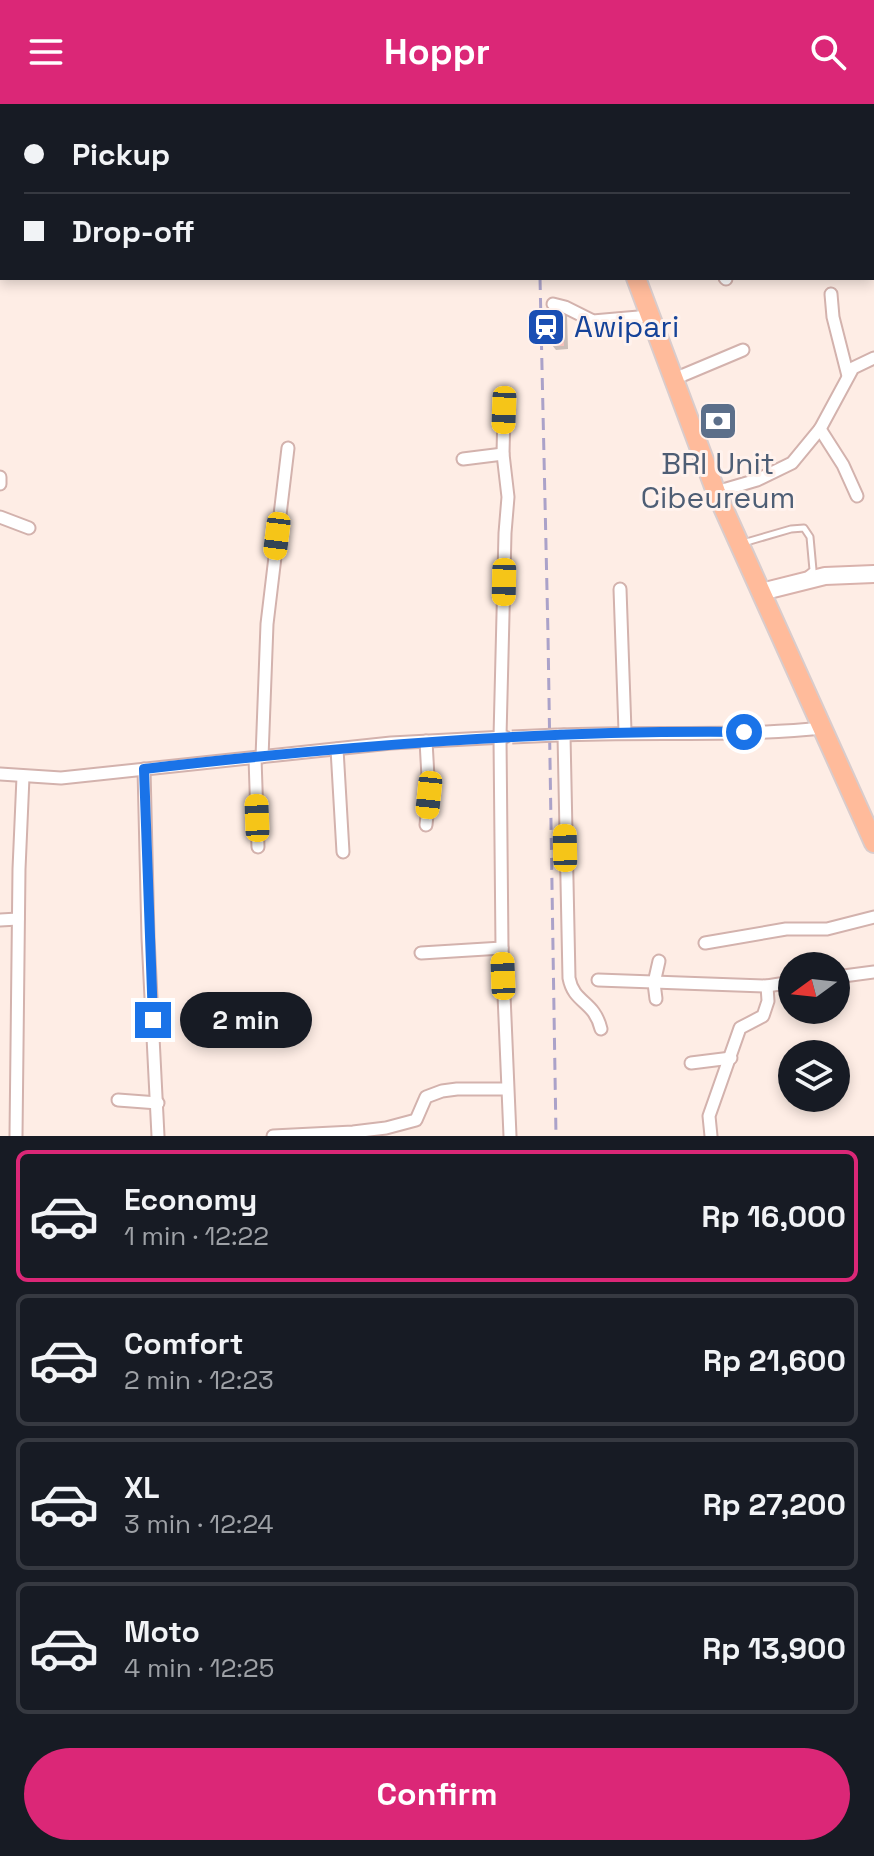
<!DOCTYPE html>
<html lang="en">
<head>
<meta charset="utf-8">
<style>
	:root { --surface:#171b24; --page:#20242c; --text:#f1f3f6; --muted:#9ea1a6; --line:#363941; --accent:#db2777 }
	body { margin:0; font-family:"Space Grotesk",sans-serif; background:var(--page); color:var(--text); height:100vh; display:flex; flex-direction:column; font-size:30px; white-space:nowrap }
	* { box-sizing:border-box; margin:0 }
	p { font-size:26px; color:var(--muted) }
	.icon { flex:none; width:44px; height:44px; fill:none; stroke:currentColor; stroke-width:2; stroke-linecap:round; stroke-linejoin:round }
	.map { position:relative; height:1032px; overflow:hidden }
	.panel { display:flex; flex-direction:column; background:var(--surface); flex:1 }
	.panel>* { flex:none }
	.banner { position:absolute; left:0px; top:0px; width:874px; height:176px; box-shadow:0 4px 12px #0003; display:grid; align-content:center; height:176px; padding:0 24px; background:var(--surface) }
	.needle { width:52px; rotate:255deg }
	.controls { position:absolute; left:778px; top:848px; display:grid; gap:16px }
	.controls a { display:grid; place-items:center; width:72px; height:72px; border-radius:50%; background:var(--surface); box-shadow:0 4px 12px #0003; font-size:40px }
	.end { position:absolute; width:36px; height:36px; margin:-18px; border:10px solid #1a73e8; background:#fff; box-shadow:0 0 0 4px #fff }
	.from { border-radius:50% }
	.bubble { position:absolute; height:56px; border-radius:28px; background:var(--surface); box-shadow:0 4px 12px #0003; font-size:26px; font-weight:700; line-height:56px; text-align:center }
	.car { position:absolute; width:24px; height:48px; margin:-24px -12px; border-radius:10px; box-shadow:0 0 6px 2px #0007; background:linear-gradient(#f5c518 24%,#345 0 40%,#f5c518 0 76%,#345 0 86%,#f5c518 0) }
	.banner b { display:flex; align-items:center; gap:28px; height:76px; font-size:30px }
	.banner b+b { border-top:2px solid var(--line) }
	.banner i { width:20px; height:20px; background:var(--text) }
	ul { padding:14px 0 0; list-style:none }
	li { display:flex; align-items:center; gap:24px; height:132px; margin:0 16px 12px; padding:0 8px; border:4px solid var(--line); border-radius:12px }
	li div { flex:1 }
	li b { display:block; font-size:30px }
	li em { font-style:normal; font-weight:700 }
	li.active { border-color:var(--accent) }
	li>.icon { width:72px; height:72px; stroke-width:1.5 }
	.button { display:flex; gap:16px; margin-top:auto; padding:16px 24px }
	.button a { flex:1; height:92px; border-radius:48px; background:var(--accent); color:#fff; font-size:32px; font-weight:700; line-height:92px; text-align:center }
	header { display:flex; justify-content:space-between; align-items:center; height:104px; padding:0 24px; background:var(--accent); color:#fff; font-size:36px; font-weight:700 }
	.map>svg:first-child { display:block }
	.shadow { fill:#0003 }
	.lines { fill:none; stroke-linecap:round; stroke-linejoin:round }
	.stream { stroke:#9ddcd2; stroke-width:3 }
	.building { fill:#f5c0bb }
	.lane-casing { stroke:#d3b2ad; stroke-width:9 }
	.street-casing { stroke:#d3b2ad; stroke-width:15 }
	.secondary-casing { stroke:#d9b2ac; stroke-width:20 }
	.primary-casing { stroke:#d9cccc; stroke-width:22 }
	.lane { stroke:#fff; stroke-width:5 }
	.street { stroke:#fff; stroke-width:11 }
	.secondary { stroke:#fff; stroke-width:16 }
	.primary { stroke:#ffbb9b; stroke-width:18 }
	.rail { stroke:#aba2c9; stroke-width:3; stroke-dasharray:12 8; stroke-linecap:butt }
	.street-bridge-casing { stroke:#d3b2ad; stroke-width:15; stroke-linecap:butt }
	.street-bridge { stroke:#fff; stroke-width:11 }
	.route { stroke:#1a73e8; stroke-width:10 }
	.labels { text-anchor:middle; stroke-width:6; stroke-linejoin:round; paint-order:stroke }
	.transit-label { font-size:30px; fill:#164399; stroke:#fff2ed; text-anchor:start }
	.service-label { font-size:30px; fill:#4e5e75; stroke:#fff2ed }
</style>
</head>
<body>
<header><svg class="icon" aria-label="menu" viewBox="0 0 24 24"><path d="M4 6h16M4 12h16M4 18h16"/></svg>Hoppr<svg class="icon" aria-label="search" viewBox="0 0 24 24"><circle cx="10" cy="10" r="6"/><path d="M15 15l6 6"/></svg></header>
<div class="map">
<svg width="874" height="1032" viewBox="0 0 874 1032">
	<rect width="100%" height="100%" fill="#feede5"/>
	<polygon class="shadow" points="563,207 567,211 568,245 556,246 552,241"/>
	<g class="lines">
		<g class="stream">
			<polyline points="836,0 839,2"/>
			<polyline points="872,3 874,6"/>
			<polyline points="872,39 874,48"/>
		</g>
	</g>
	<polygon class="building" points="549,205 564,205 564,242 550,242"/>
	<g class="lines">
		<defs>
			<polyline id="lane" points="743,439 791,425 804,424 810,433 813,466 808,470"/>
			<g id="street">
				<polyline points="872,59 874,58"/>
				<polyline points="725,174 726,175"/>
				<polyline points="831,190 833,213 848,272"/>
				<polyline points="553,200 565,203 593,217 650,212"/>
				<polyline points="674,275 743,246"/>
				<polyline points="504,306 503,350 508,393 505,429 500,633 502,844 510,1032"/>
				<polyline points="820,325 843,361 857,392"/>
				<polyline points="463,355 503,350"/>
				<polyline points="0,373 0,380"/>
				<polyline points="716,388 757,376 792,359 820,325 853,264 874,254"/>
				<polyline points="0,413 29,424"/>
				<polyline points="620,485 625,627"/>
				<path d="M558 631C646 627 735 633 823 624"/>
				<path d="M564 631 569 874C574 900 594 896 601 925"/>
				<polyline points="337,645 343,748"/>
				<polyline points="262,653 267,520 288,344"/>
				<polyline points="255,654 258,743"/>
				<polyline points="144,665 148,834 158,1032"/>
				<polyline points="0,670 61,674 391,639 505,633"/>
				<polyline points="426,721 429,691 426,637"/>
				<polyline points="0,816 18,815"/>
				<polyline points="705,839 786,825 827,825 874,813"/>
				<polyline points="421,849 502,844"/>
				<polyline points="836,873 874,868"/>
				<polyline points="598,876 767,882 792,878"/>
				<polyline points="656,895 654,879 659,857"/>
				<polyline points="691,959 731,954"/>
				<polyline points="118,996 158,999"/>
				<polyline points="16,1032 19,765 23,673"/>
				<polyline points="273,1032 353,1028 386,1024 416,1016 426,993 442,987 457,985 507,985"/>
				<polyline points="711,1032 709,1012 740,924 763,912 768,897 767,882"/>
			</g>
			<polyline id="secondary" points="761,488 825,472 874,470"/>
			<g id="primary">
				<polyline points="574,0 574,2"/>
				<polyline points="636,174 716,388 874,739"/>
			</g>
		</defs>
		<use href="#lane" class="lane-casing"/>
		<use href="#street" class="street-casing"/>
		<use href="#secondary" class="secondary-casing"/>
		<use href="#primary" class="primary-casing"/>
		<use href="#lane" class="lane"/>
		<use href="#street" class="street"/>
		<use href="#secondary" class="secondary"/>
		<use href="#primary" class="primary"/>
		<g class="rail">
			<polyline points="537,0 537,2"/>
			<polyline points="540,174 548,531 556,1032"/>
		</g>
		<defs>
			<polyline id="street-bridge" points="512,633 557,631"/>
		</defs>
		<use href="#street-bridge" class="street-bridge-casing"/>
		<use href="#street-bridge" class="street-bridge"/>
	</g>
	<g class="lines">
		<path class="route" d="M153 916 144 665C343 642 543 626 744 628"/>
	</g>
	<defs>
		<symbol id="station-square" viewBox="-11 -11 22 22"><rect x="-9" y="-9" width="18" height="18" rx="4" fill="#1a4fb4" stroke="#fff2ed"/><path d="M-3-6H3Q5-6 5-4V2Q5 4 3 4L4.5 6H3L1.5 4h-3L-3 6H-4.5L-3 4Q-5 4-5 2V-4Q-5-6-3-6ZM-3.5-4v3h7v-3ZM-3.5 1v1.5H-2V1ZM2 1v1.5H3.5V1Z" fill="#fff"/></symbol>
		<symbol id="bank-square" viewBox="-11 -11 22 22"><rect x="-9" y="-9" width="18" height="18" rx="4" fill="#5c6f8a" stroke="#fff2ed"/><path d="M-6-4H6V4H-6ZM0-2.3a2.3 2.3 0 1 0 0 4.6a2.3 2.3 0 1 0 0-4.6Z" fill="#fff"/></symbol>
	</defs>
	<g fill-rule="evenodd">
		<use href="#station-square" x="524" y="201" width="44" height="44"/>
		<use href="#bank-square" x="696" y="295" width="44" height="44"/>
	</g>
	<g class="labels">
		<g class="transit-label">
			<text x="574" y="233">Awipari</text>
		</g>
		<g class="service-label">
			<text x="718" y="370">BRI Unit<tspan x="718" dy="34">Cibeureum</tspan></text>
		</g>
	</g>
</svg>
<div class="controls">
<a><svg class="needle" viewBox="-14 -14 28 28"><path d="M0-13l5 13h-10z" fill="#e53935"/><path d="M0 13l5-13h-10z" fill="#9ea1a6"/></svg></a>
<a><svg class="icon" aria-label="layers" viewBox="0 0 24 24"><path d="M12 4l9 5-9 5-9-5zM3 14l9 5 9-5"/></svg></a>
</div>
<i class="end from" style="left:744px;top:628px"></i>
<i class="end" style="left:153px;top:916px"></i>
<div class="bubble" style="left:180px;top:888px;width:132px">2 min</div>
<i class="car" style="left:504px;top:306px;rotate:182deg"></i>
<i class="car" style="left:277px;top:432px;rotate:187deg"></i>
<i class="car" style="left:504px;top:478px;rotate:181deg"></i>
<i class="car" style="left:429px;top:691px;rotate:186deg"></i>
<i class="car" style="left:257px;top:714px;rotate:358deg"></i>
<i class="car" style="left:565px;top:744px;rotate:359deg"></i>
<i class="car" style="left:503px;top:872px;rotate:358deg"></i>
<div class="banner">
<b><i class="from"></i>Pickup</b>
<b><i></i>Drop-off</b>
</div>
</div>
<section class="panel">
<ul>
<li class="active"><svg class="icon" aria-label="car" viewBox="0 0 24 24"><path d="M5 17H2v-5l4-1 3-4h7l3 4 3 1v5h-3M9 17h6M6 11h13"/><circle cx="7" cy="17" r="2"/><circle cx="17" cy="17" r="2"/></svg><div><b>Economy</b><p>1 min · 12:22</p></div><em>Rp 16,000</em></li>
<li><svg class="icon" aria-label="car" viewBox="0 0 24 24"><path d="M5 17H2v-5l4-1 3-4h7l3 4 3 1v5h-3M9 17h6M6 11h13"/><circle cx="7" cy="17" r="2"/><circle cx="17" cy="17" r="2"/></svg><div><b>Comfort</b><p>2 min · 12:23</p></div><em>Rp 21,600</em></li>
<li><svg class="icon" aria-label="car" viewBox="0 0 24 24"><path d="M5 17H2v-5l4-1 3-4h7l3 4 3 1v5h-3M9 17h6M6 11h13"/><circle cx="7" cy="17" r="2"/><circle cx="17" cy="17" r="2"/></svg><div><b>XL</b><p>3 min · 12:24</p></div><em>Rp 27,200</em></li>
<li><svg class="icon" aria-label="car" viewBox="0 0 24 24"><path d="M5 17H2v-5l4-1 3-4h7l3 4 3 1v5h-3M9 17h6M6 11h13"/><circle cx="7" cy="17" r="2"/><circle cx="17" cy="17" r="2"/></svg><div><b>Moto</b><p>4 min · 12:25</p></div><em>Rp 13,900</em></li>
</ul>
<div class="button"><a>Confirm</a></div>
</section>
</body>
</html>
